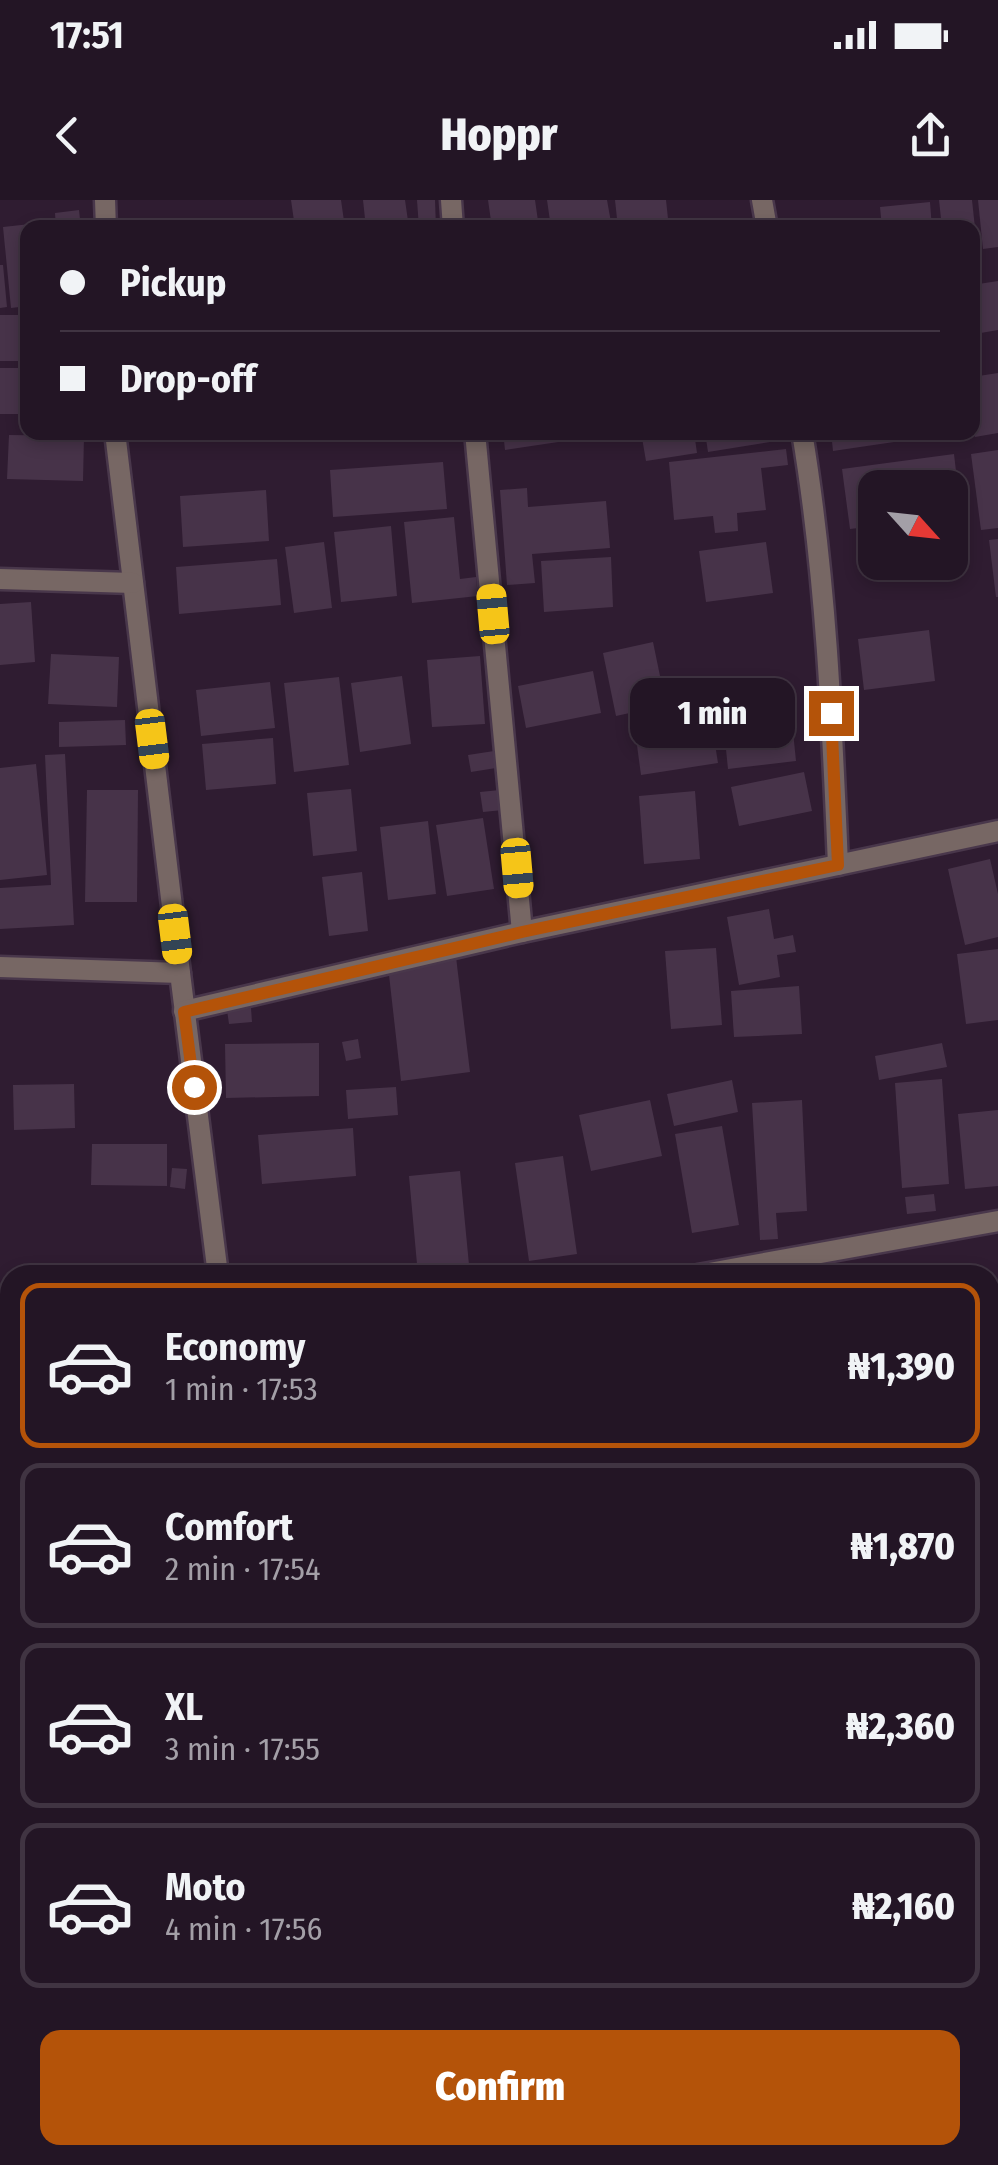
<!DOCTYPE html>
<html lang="en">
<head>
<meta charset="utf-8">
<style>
	:root { --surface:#231525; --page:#2f2232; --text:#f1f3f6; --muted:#a39fa7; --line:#403442; --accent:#b45309 }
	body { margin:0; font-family:"Fira Sans Condensed",sans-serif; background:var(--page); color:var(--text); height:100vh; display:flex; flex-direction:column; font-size:38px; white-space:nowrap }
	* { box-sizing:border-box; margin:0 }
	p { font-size:32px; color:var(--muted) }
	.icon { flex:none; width:55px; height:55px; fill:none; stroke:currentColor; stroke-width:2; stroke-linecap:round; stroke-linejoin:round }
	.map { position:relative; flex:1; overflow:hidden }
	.drawer { position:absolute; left:0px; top:1065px; width:1000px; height:900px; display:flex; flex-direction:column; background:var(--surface); border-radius:30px 30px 0 0; box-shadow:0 5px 15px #0003,0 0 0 2px var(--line) }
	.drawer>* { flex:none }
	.hud { position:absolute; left:20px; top:20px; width:960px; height:220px; border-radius:20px; box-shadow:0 5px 15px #0003,0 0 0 2px var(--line); display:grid; align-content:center; height:220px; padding:0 40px; background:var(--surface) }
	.needle { width:65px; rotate:117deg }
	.tools { position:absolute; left:858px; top:270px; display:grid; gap:20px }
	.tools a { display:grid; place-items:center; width:110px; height:110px; border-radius:20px; background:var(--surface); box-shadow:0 5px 15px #0003,0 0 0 2px var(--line); font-size:50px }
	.end { position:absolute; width:45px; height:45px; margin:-22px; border:12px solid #b45309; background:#fff; box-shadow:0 0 0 5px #fff }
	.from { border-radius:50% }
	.bubble { position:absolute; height:70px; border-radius:20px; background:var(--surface); box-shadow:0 5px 15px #0003,0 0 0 2px var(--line); font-size:32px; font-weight:800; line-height:70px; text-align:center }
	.car { position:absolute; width:30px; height:60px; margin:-30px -15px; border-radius:12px; box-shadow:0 0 8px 2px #0007; background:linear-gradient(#f5c518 24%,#345 0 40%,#f5c518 0 76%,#345 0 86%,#f5c518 0) }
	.hud b { display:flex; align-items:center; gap:35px; height:95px; font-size:38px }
	.hud b+b { border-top:2px solid var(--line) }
	.hud i { width:25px; height:25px; background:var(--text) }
	ul { padding:18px 0 0; list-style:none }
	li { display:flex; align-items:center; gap:30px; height:165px; margin:0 20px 15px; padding:0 20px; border:5px solid var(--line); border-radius:20px }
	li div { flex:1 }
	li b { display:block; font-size:38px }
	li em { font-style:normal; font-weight:800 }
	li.current { border-color:var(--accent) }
	li>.icon { width:90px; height:90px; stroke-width:1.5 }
	.action { display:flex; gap:20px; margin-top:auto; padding:20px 40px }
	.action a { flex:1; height:115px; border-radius:20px; background:var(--accent); color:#fff; font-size:40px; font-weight:800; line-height:115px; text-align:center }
	.status { display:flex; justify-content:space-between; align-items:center; height:70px; padding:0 50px; background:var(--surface); direction:ltr }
	.status svg { height:28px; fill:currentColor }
	header { display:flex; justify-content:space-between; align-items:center; height:130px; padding:0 40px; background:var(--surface); font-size:45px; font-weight:800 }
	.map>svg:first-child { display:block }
	.building { fill:#473349 }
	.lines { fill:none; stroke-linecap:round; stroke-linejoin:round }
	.minor-casing { stroke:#49374b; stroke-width:25 }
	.minor { stroke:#776764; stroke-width:20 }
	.route { stroke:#b45309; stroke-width:12 }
</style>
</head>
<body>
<div class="status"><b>17:51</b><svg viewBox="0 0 49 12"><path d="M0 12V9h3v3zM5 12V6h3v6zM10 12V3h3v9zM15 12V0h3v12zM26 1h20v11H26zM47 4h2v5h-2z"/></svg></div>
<header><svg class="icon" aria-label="back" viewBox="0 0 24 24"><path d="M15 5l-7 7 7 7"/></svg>Hoppr<svg class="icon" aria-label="share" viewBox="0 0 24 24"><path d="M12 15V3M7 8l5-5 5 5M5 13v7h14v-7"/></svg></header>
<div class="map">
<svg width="998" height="1965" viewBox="0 0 998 1965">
	<rect width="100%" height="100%" fill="#2f1c31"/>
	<g class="building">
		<polygon points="291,0 341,0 345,28 295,28"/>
		<polygon points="363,0 405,0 409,28 366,28"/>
		<polygon points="417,0 435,0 436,28 419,28"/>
		<polygon points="488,0 535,0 539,28 492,28"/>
		<polygon points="547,0 607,0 612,28 551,28"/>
		<polygon points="615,0 666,0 669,28 618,28"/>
		<polygon points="939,0 972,0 975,28 942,28"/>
		<polygon points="978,0 998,0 998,47 983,49"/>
		<polygon points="930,2 932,28 882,28 880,7"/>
		<polygon points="79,10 81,28 56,28 55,13"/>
		<polygon points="48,22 48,28 28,28 28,106 11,108 3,27"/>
		<polygon points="972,29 980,69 972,69"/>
		<polygon points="0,65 3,65 7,107 0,108"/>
		<polygon points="998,81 998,130 975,134 972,85"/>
		<rect x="0" y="115" width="28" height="46"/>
		<rect x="0" y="168" width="28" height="46"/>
		<polygon points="998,173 998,233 975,237 972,177"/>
		<polygon points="503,232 605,232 605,235 505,250"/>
		<polygon points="641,232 694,232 697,253 646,261"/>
		<polygon points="705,232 775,232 776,241 708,252"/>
		<polygon points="831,232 893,232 894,242 833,251"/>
		<polygon points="9,235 84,236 83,281 7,279"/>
		<polygon points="786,249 788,265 761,268 766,310 737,313 738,331 715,333 713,316 674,320 669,262"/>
		<polygon points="998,250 998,328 981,330 971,254"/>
		<polygon points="954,254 961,314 950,316 950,288 875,288 875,326 850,329 842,269"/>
		<polygon points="443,262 447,309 333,317 330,270"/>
		<polygon points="527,288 528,307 606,301 610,348 532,354 535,383 507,385 500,290"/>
		<polygon points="266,290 269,341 183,347 180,296"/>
		<polygon points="454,317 460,379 476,377 478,396 412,403 404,322"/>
		<polygon points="391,326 397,396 341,402 334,332"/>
		<polygon points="998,339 998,397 996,397 989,340"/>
		<polygon points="324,342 332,408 294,413 285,347"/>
		<polygon points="766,342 773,393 706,402 699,351"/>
		<polygon points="611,357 613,407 544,412 541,361"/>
		<polygon points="277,359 281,405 179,414 176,367"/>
		<polygon points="31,402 35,462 0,465 0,404"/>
		<polygon points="929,430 935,481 864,490 858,439"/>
		<polygon points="653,442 666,505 616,516 603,453"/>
		<polygon points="51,454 119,457 117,507 48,504"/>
		<polygon points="480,456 485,524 432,527 427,460"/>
		<polygon points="593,471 601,513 526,528 518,486"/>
		<polygon points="402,476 411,544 360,552 351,483"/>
		<polygon points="339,477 349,565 294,572 284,483"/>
		<polygon points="270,482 275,528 201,536 196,490"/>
		<polygon points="710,512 718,563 641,575 634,523"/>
		<polygon points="791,512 796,561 728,569 723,520"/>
		<polygon points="125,520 126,545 59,547 59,522"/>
		<polygon points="273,538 276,584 206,590 202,544"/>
		<polygon points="494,551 496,568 471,572 468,555"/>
		<polygon points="65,554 74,725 0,729 0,688 51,685 45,555"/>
		<polygon points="36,564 47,675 0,680 0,568"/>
		<polygon points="804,572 812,611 739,626 731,587"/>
		<polygon points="351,589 357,651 313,656 307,593"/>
		<polygon points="87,590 138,590 137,702 85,702"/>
		<polygon points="500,590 503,610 483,612 480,592"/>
		<polygon points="695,591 700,659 644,664 639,596"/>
		<polygon points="483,618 494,689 447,696 436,625"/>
		<polygon points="428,621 436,694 388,700 380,627"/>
		<polygon points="990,659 998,694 998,737 965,745 948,669"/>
		<polygon points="362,672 368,731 329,736 322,677"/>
		<polygon points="769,709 774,739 793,735 796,752 777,755 780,777 739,785 727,717"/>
		<polygon points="716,748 722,825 671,829 665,751"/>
		<polygon points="998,749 998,820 966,824 957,754"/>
		<polygon points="456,757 470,872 401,881 388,766"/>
		<polygon points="799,786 802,834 734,837 731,791"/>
		<polygon points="251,808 252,822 229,824 227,810"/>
		<polygon points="358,839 361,858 346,861 342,842"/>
		<polygon points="319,843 319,896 226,898 225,844"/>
		<polygon points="942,843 947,867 879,880 875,856"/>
		<polygon points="942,879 949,984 902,988 895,883"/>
		<polygon points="732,880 738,912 674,926 667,894"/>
		<polygon points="74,884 75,928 14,930 13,885"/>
		<polygon points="396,887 398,915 348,919 346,890"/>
		<polygon points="650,900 662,956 591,971 579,915"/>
		<polygon points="802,900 807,1011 776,1013 778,1039 760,1040 752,903"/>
		<polygon points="998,910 998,986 965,989 958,914"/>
		<polygon points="722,926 739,1025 692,1033 675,934"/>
		<polygon points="353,928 356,976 262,984 258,935"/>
		<polygon points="92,944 167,944 167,986 91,985"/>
		<polygon points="563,956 577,1054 529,1061 515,963"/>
		<polygon points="172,968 187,969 185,989 170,987"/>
		<polygon points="460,971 470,1075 418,1075 409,976"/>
		<polygon points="934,994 936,1011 907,1014 905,997"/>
		<polygon points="935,1064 936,1075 884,1075 884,1069"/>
		<polygon points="530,1065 531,1075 508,1075 507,1069"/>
		<polygon points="0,1183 10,1184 10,1273 0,1273"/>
		<polygon points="2,1308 10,1308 10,1352 3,1353"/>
		<polygon points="1,1369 10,1369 10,1440 5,1440"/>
		<polygon points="998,1407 998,1473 990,1475 990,1409"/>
		<polygon points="998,1566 998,1614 990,1616 990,1567"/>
		<polygon points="990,1809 998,1843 998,1911 990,1912"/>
		<polygon points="378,1955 412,1955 413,1965 367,1965 366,1957"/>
		<polygon points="417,1955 481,1955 483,1965 419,1965"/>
	</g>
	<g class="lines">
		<defs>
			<g id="minor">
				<polyline points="105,0 106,28"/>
				<polyline points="451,0 453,28"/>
				<polyline points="762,0 767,28"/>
				<polyline points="115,232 180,773"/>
				<polyline points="475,232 522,732"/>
				<path d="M802 232C826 376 832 520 838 665"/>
				<polyline points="0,379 133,383"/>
				<polyline points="0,767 180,773 218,1075"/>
				<polyline points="184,811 522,732 998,631"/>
				<polyline points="698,1075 998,1021"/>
				<polyline points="0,1146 10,1147"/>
				<polyline points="990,1402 998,1400"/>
				<polyline points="990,1777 998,1776"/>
				<polyline points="501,1955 503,1965"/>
				<polyline points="888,1955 889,1965"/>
			</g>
		</defs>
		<use href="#minor" class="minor-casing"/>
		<use href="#minor" class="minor"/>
	</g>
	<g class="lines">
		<polyline class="route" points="194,887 184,812 522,732 838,665 831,513"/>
	</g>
</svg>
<div class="tools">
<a><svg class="needle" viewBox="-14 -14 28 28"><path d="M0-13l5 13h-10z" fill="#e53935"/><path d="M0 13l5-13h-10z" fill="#a39fa7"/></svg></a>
</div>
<i class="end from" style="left:194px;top:887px"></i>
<i class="end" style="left:831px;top:513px"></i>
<div class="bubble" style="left:630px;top:478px;width:165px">1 min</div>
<i class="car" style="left:493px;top:414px;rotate:355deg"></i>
<i class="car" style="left:152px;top:539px;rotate:173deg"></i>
<i class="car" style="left:517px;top:668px;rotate:175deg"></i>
<i class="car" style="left:175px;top:734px;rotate:173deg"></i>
<div class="hud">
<b><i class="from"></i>Pickup</b>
<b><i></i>Drop-off</b>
</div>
<section class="drawer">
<ul>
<li class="current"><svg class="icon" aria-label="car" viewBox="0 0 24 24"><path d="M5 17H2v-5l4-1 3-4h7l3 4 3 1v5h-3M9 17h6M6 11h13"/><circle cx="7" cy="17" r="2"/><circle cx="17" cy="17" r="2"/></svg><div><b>Economy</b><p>1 min · 17:53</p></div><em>₦1,390</em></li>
<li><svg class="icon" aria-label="car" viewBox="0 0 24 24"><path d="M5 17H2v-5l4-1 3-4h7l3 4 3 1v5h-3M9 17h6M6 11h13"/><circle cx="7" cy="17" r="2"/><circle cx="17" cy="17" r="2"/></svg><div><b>Comfort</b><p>2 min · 17:54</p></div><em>₦1,870</em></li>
<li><svg class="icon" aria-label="car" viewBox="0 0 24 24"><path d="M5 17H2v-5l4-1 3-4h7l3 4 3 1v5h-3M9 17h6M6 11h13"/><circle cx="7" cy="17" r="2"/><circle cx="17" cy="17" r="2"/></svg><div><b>XL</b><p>3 min · 17:55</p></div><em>₦2,360</em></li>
<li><svg class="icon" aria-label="car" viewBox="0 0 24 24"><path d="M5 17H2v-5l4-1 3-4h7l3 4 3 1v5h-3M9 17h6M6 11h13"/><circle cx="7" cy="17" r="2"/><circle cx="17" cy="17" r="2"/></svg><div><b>Moto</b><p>4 min · 17:56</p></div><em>₦2,160</em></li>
</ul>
<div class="action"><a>Confirm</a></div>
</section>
</div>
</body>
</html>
